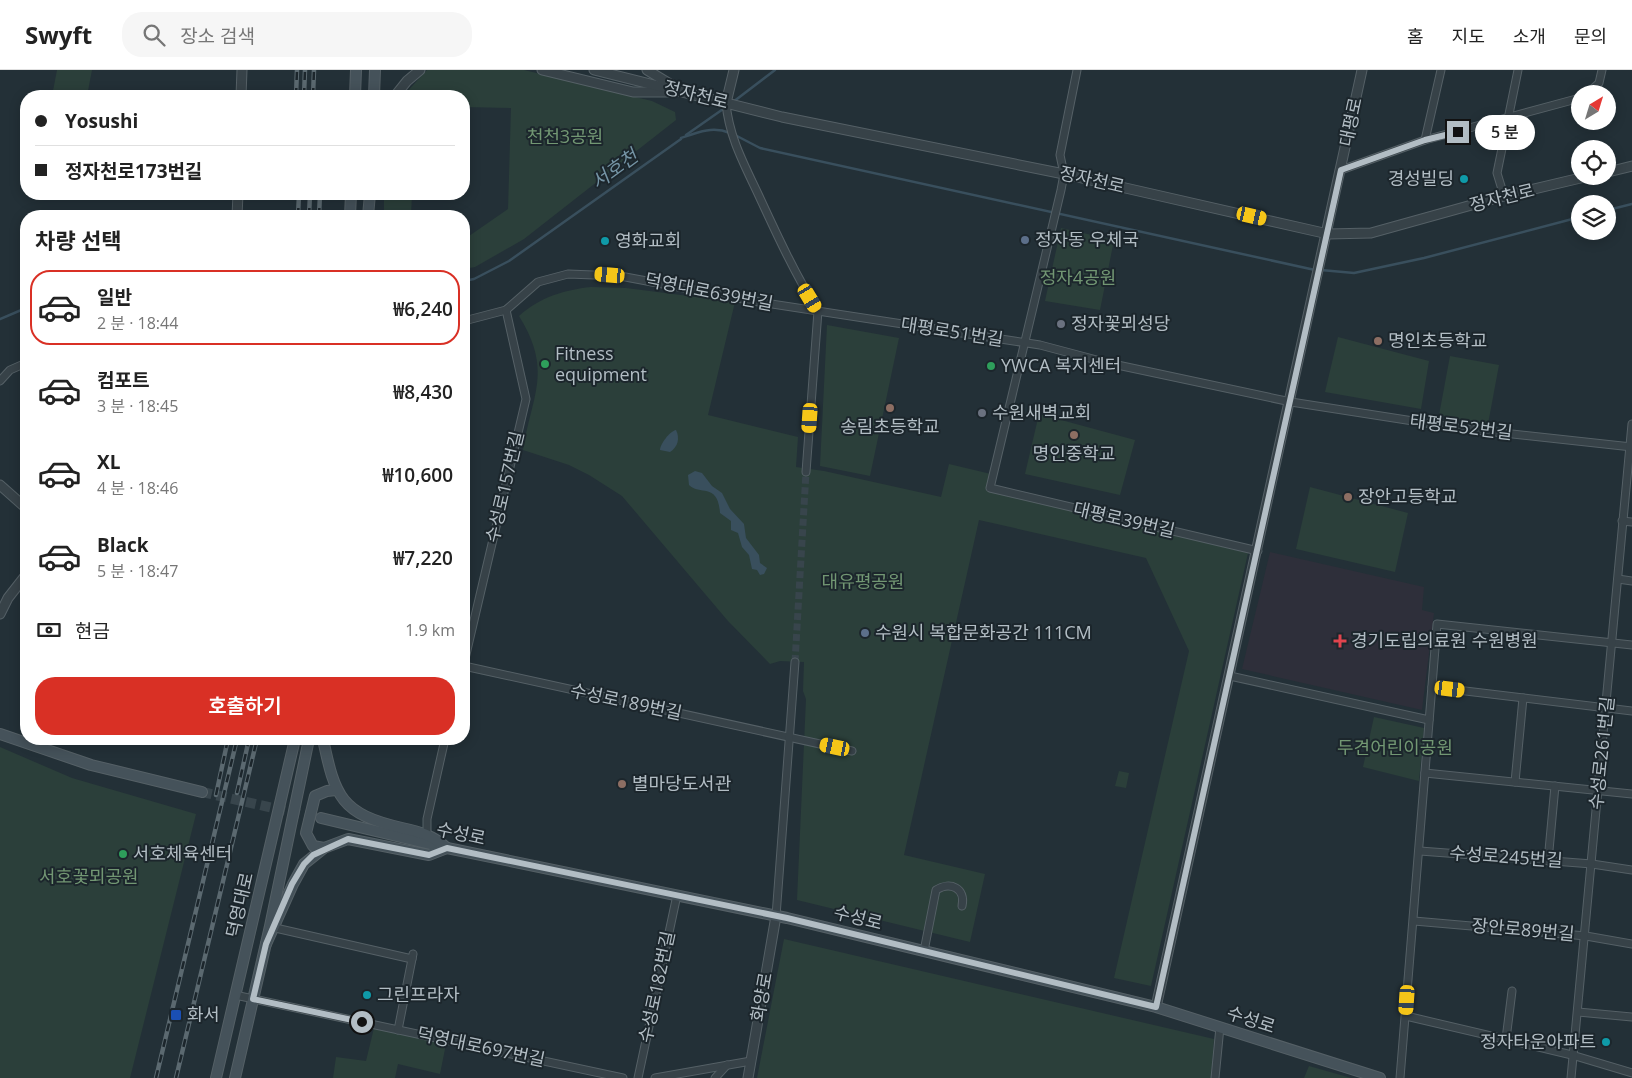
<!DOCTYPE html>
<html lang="ko">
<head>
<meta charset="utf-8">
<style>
	:root { --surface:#fff; --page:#f6f6f6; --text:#222; --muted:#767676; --line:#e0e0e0; --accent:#d93025 }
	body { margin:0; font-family:"Open Sans","Noto Sans KR",sans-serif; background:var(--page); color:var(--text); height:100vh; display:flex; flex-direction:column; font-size:19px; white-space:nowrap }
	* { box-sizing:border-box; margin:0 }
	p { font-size:16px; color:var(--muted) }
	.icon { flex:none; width:28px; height:28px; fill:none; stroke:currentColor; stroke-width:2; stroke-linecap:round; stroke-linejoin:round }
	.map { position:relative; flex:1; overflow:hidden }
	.panel { position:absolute; left:20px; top:140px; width:450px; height:535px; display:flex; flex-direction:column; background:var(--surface); border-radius:20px; box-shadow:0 2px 12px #0003 }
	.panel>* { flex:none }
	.top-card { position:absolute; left:20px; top:20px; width:450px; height:110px; border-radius:20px; box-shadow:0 2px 12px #0003; display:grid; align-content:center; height:110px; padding:0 15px; background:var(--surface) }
	.needle { width:32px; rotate:38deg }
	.buttons { position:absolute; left:1571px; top:15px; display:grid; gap:10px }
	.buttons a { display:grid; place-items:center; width:45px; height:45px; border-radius:50%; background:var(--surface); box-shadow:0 2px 12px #0003; font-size:25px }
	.end { position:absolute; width:22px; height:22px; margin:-11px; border:6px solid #b2bdc4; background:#111; box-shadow:0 0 0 2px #111 }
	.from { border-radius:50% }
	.bubble { position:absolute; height:35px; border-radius:18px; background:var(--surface); box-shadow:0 2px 12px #0003; font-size:16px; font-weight:600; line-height:35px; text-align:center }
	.car { position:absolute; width:15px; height:30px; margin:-15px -8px; border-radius:6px; box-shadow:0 0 4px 1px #0007; background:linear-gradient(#f5c518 24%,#345 0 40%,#f5c518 0 76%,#345 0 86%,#f5c518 0) }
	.top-card b { display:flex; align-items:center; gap:18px; height:48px; font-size:19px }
	.top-card b+b { border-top:1px solid var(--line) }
	.top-card i { width:12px; height:12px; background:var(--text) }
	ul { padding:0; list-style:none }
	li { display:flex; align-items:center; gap:15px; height:75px; margin:0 10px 8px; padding:0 5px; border:2px solid transparent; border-radius:20px }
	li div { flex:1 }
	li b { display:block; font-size:19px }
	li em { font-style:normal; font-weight:600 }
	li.current { border-color:var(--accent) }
	li>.icon { width:45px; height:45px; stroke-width:1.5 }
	h2 { padding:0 15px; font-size:22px; line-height:60px }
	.pay { display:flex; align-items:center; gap:12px; height:55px; padding:0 15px; font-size:19px }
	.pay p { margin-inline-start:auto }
	.button { display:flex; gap:10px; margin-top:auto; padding:10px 15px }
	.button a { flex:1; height:58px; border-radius:20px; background:var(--accent); color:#fff; font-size:20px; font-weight:600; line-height:58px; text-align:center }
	header { display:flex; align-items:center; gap:30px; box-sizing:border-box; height:70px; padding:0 25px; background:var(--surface); border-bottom:1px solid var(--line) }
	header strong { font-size:24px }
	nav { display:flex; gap:28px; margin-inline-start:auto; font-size:18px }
	.search { width:350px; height:45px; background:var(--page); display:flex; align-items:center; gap:12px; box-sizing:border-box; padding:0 18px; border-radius:20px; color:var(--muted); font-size:19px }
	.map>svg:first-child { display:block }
	.medical { fill:#2e2f3a }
	.green { fill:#2b3f3a }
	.water { fill:#394f5d }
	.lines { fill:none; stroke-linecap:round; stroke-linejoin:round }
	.stream { stroke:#394f5d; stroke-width:2.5 }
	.minor-tunnel { stroke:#38454c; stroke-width:7; stroke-dasharray:7 3.5; stroke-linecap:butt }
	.secondary-tunnel { stroke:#38454c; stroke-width:10; stroke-dasharray:10 5; stroke-linecap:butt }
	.minor-casing { stroke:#556066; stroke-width:9 }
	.tertiary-casing { stroke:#556066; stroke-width:11 }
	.secondary-casing { stroke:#556066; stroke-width:12 }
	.minor { stroke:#374248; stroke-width:7 }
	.tertiary { stroke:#374248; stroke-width:9 }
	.secondary { stroke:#45525a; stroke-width:10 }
	.rail-casing { stroke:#5b6970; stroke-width:4.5 }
	.rail { stroke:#1c262c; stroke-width:2.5; stroke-dasharray:8; stroke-linecap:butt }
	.route { stroke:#b2bdc4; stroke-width:6 }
	.culture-dot { fill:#0f9aa8; stroke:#1c262c; stroke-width:2 }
	.service-dot { fill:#5c6f8a; stroke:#1c262c; stroke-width:2 }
	.worship-dot { fill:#6b7280; stroke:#1c262c; stroke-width:2 }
	.education-dot { fill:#8d6e63; stroke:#1c262c; stroke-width:2 }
	.leisure-dot { fill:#2e9e5b; stroke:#1c262c; stroke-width:2 }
	.health-dot { fill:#e0444e; stroke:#1c262c; stroke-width:2 }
	.transit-dot { fill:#1a4fb4; stroke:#1c262c; stroke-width:2 }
	.labels { text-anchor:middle; stroke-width:4; stroke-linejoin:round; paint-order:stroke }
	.street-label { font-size:18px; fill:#b2bdc4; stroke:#1c262c }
	.park-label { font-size:18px; fill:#729773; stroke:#1c262c }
	.poi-label { font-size:18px; fill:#b2bdc4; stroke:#1c262c; text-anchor:start }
	.water-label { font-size:19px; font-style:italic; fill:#7594a5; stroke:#1c262c }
</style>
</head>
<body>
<header>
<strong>Swyft</strong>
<div class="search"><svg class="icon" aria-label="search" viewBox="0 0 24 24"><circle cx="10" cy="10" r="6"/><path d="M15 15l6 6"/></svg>장소 검색</div>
<nav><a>홈</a><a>지도</a><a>소개</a><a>문의</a></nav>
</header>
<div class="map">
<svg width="1632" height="1008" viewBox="0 0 1632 1008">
	<rect width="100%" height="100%" fill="#233037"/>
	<polygon class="medical" points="1270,482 1424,517 1422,540 1434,543 1422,640 1242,599"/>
	<g class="green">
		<polygon points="57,0 92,0 87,26 52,26"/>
		<polygon points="427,0 524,0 652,31 675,42 676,50 524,169 475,197 464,199 464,166 469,166 508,139 511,38 464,37 464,26 403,26"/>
		<polygon points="384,124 412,124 411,146 384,146"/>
		<polygon points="1061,158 1114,170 1100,240 1045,231"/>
		<path d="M591 217 626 218 735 232 708 345 798 367 796 397 824 401 941 427 949 394 991 404 988 420 1248 483 1151 916 1114 908 1189 581 1146 488 979 450 904 785 985 804 970 872 797 830 806 629 803 621 804 592 780 591 770 594 728 551 622 426 589 405 569 395 523 380C532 324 553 301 519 246 540 227 564 220 591 217Z"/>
		<polygon points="827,255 899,268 870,406 820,396"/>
		<polygon points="1338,267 1429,291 1421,339 1325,322"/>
		<polygon points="1450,286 1499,295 1488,354 1439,345"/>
		<polygon points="1039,344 1135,370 1120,425 1025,404"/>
		<polygon points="1310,417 1408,443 1395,502 1296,479"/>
		<polygon points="1374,647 1424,658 1419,711 1363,697"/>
		<polygon points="0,677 72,708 196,744 130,1008 0,1008"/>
		<polygon points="1119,701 1129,703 1126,718 1115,716"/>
		<polygon points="784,869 1214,969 1211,1008 757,1008"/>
		<polygon points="374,958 446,974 440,1004 398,994 395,1008 333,1008 336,987 366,991"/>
		<polygon points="1309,996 1351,1008 1304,1008"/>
	</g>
	<g class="water">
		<path d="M676 360C680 368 678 377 670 382L660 380C660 374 670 361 676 360Z"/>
		<path d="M695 401 702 403 712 416 722 423 730 439 744 454 746 468 759 485 760 493 767 498 764 504 760 505 757 500 752 499 749 485 742 477 738 463 731 460V451L720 443C718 412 700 426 689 415L688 405Z"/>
	</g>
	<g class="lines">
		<g class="stream">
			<polyline points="733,32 775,0"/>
			<polyline points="686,65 726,37"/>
			<polyline points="735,65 760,78 1315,200"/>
			<path d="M681 68C698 62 713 56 730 63"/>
			<polyline points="1608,140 1632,134"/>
			<polyline points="1321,200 1354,203 1424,188 1580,147"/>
			<polyline points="464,211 474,209 509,191 681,69"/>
			<polyline points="0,249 26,238"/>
		</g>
		<polyline class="minor-tunnel" points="795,592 806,402"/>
		<polyline class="secondary-tunnel" points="202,722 318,748"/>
		<defs>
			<g id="minor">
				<polyline points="1077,0 1060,85 1064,104 1061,120 990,418 1258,481"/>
				<polyline points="1587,24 1599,13 1602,0"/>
				<path d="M726 33C729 67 744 94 759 126 777 165 795 204 818 241"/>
				<polyline points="1425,70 1441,0"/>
				<polyline points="1341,100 1425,70 1580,28"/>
				<polyline points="1504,126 1497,103 1518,0"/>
				<polyline points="464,251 506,240 538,212 568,204 620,206 759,232 1040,275 1108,293 1291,332 1458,358 1632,377"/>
				<polyline points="0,311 10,300 26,293"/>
				<polyline points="806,402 818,241"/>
				<polyline points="1622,451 1632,452"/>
				<polyline points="1618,509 1632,511"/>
				<polyline points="464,593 526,329 506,240"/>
				<polyline points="464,596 852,681"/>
				<polyline points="1230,606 1429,650"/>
				<polyline points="1432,617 1632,641"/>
				<polyline points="1425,703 1632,724"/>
				<polyline points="1515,712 1523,628"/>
				<polyline points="427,764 427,749 445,669"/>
				<polyline points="1420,781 1592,794 1632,800"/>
				<polyline points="1548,791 1555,716"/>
				<polyline points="776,846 795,592"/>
				<polyline points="1414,851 1586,866 1632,874"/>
				<polyline points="271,857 412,889"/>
				<path d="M924 881 936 820C950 811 966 818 962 836"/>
				<polyline points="235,925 623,1008"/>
				<polyline points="1578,942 1632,947"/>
				<polyline points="1406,946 1572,985 1632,1003"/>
				<polyline points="398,960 413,884"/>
				<polyline points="1506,969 1512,921"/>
				<polyline points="638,1008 677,825"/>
				<polyline points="655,1008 751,991"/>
				<polyline points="715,1008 727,995"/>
				<polyline points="1215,1008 1220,957"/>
				<polyline points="1400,1008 1437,554 1632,575"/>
				<polyline points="1571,1008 1632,354"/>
			</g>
			<g id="tertiary">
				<polyline points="542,0 633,22 669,22"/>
				<polyline points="594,0 782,47 1064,104 1328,164 1371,163 1504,126 1589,106"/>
				<polyline points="647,0 675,17"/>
				<polyline points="241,26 242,0"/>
				<polyline points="395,26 407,11 420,0"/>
				<polyline points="726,33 734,0"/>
				<polyline points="1608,102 1632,96"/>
				<polyline points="237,146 238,124"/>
				<polyline points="0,415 26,438"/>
				<polyline points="0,544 8,528 26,505"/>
				<polyline points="1156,937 1362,0"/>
				<polyline points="748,1008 776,846"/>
			</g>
			<g id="secondary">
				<polyline points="355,26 356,0"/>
				<polyline points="374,26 375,0"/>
				<polyline points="350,146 351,124"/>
				<polyline points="368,146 370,124"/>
				<polyline points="0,664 91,695 202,722"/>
				<polyline points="321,748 447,778 787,848 1156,937 1380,1008"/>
				<polyline points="324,778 313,776 306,763 315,726 327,721 336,720"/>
				<path d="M266 874 293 814 304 794 324 778 348 769 429 785 447 778C432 765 420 762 402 758 341 744 335 727 323 669"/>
				<polyline points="216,1008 295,669"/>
				<polyline points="235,1008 270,856 309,669"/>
			</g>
		</defs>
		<use href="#minor" class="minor-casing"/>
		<use href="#tertiary" class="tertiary-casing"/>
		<use href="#secondary" class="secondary-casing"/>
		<use href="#minor" class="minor"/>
		<use href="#tertiary" class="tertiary"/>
		<use href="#secondary" class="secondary"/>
		<defs>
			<g id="rail">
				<polyline points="296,26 297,0"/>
				<polyline points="304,26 305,0"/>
				<polyline points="313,26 314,0"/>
				<polyline points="298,146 299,124"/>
				<polyline points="309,146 310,124"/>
				<polyline points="319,146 320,124"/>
				<polyline points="237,723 249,669"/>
				<polyline points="216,725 228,669"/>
				<polyline points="156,1008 237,669"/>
				<polyline points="176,1008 257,669"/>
			</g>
		</defs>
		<use href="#rail" class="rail-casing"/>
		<use href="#rail" class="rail"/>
	</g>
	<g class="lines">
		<polyline class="route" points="362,952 253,929 266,874 292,814 304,794 313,785 348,769 429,785 447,778 787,848 1156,937 1341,100 1425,70 1458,62"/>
	</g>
	<g class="culture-dot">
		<circle cx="1464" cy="109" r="5"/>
		<circle cx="605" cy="171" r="5"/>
		<circle cx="367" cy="925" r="5"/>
		<circle cx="1606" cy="972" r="5"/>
	</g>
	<g class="service-dot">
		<circle cx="1025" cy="170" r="5"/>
		<circle cx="865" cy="563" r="5"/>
	</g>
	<g class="worship-dot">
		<circle cx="1061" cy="254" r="5"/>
		<circle cx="982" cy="343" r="5"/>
	</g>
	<g class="education-dot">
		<circle cx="1378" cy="271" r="5"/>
		<circle cx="890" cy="338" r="5"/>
		<circle cx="1074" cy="365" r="5"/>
		<circle cx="1348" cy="427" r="5"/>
		<circle cx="622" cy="714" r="5"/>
	</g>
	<g class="leisure-dot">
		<circle cx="545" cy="294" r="5"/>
		<circle cx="991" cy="296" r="5"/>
		<circle cx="123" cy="784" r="5"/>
	</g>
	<path class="health-dot" d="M1337.5 563.5h5v5h5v5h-5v5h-5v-5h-5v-5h5z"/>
	<rect class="transit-dot" x="170" y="939" width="12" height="12" rx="2.5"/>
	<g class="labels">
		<g class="street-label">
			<text transform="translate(696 25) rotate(14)" y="6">정자천로</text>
			<text transform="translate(1351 52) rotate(-78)" y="6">대평로</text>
			<text transform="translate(1092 110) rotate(13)" y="6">정자천로</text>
			<text transform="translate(1502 128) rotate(-14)" y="6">정자천로</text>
			<text transform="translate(709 222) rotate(11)" y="6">덕영대로639번길</text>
			<text transform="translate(952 262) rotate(9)" y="6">대평로51번길</text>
			<text transform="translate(1461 357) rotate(7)" y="6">태평로52번길</text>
			<text transform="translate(505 417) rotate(-77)" y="6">수성로157번길</text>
			<text transform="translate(1124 450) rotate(13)" y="6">대평로39번길</text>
			<text transform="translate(626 632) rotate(12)" y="6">수성로189번길</text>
			<text transform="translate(1602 683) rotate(-84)" y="6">수성로261번길</text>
			<text transform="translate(461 764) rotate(12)" y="6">수성로</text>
			<text transform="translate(1506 787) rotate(4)" y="6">수성로245번길</text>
			<text transform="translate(240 835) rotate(-77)" y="6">덕영대로</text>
			<text transform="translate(858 848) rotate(14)" y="6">수성로</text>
			<text transform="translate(1523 860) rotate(5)" y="6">장안로89번길</text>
			<text transform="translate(657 917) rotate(-78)" y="6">수성로182번길</text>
			<text transform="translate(762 927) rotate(-80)" y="6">화양로</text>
			<text transform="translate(1251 950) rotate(18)" y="6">수성로</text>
			<text transform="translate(481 977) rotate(12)" y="6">덕영대로697번길</text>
		</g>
		<g class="park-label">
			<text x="565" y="73">천천3공원</text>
			<text x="1078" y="214">정자4공원</text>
			<text x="863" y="518">대유평공원</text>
			<text x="1395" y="684">두견어린이공원</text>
			<text x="89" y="813">서호꽃뫼공원</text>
		</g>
		<g class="poi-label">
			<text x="1454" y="115" text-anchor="end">경성빌딩</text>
			<text x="1035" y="176">정자동 우체국</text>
			<text x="615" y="177">영화교회</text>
			<text x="1071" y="260">정자꽃뫼성당</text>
			<text x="1388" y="277">명인초등학교</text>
			<text x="555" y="290">Fitness<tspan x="555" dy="21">equipment</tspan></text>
			<text x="1001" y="302">YWCA 복지센터</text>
			<text x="992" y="349">수원새벽교회</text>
			<text x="890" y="363" text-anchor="middle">송림초등학교</text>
			<text x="1074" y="390" text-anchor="middle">명인중학교</text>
			<text x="1358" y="433">장안고등학교</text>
			<text x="875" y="569">수원시 복합문화공간 111CM</text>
			<text x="1351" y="577">경기도립의료원 수원병원</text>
			<text x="632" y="720">별마당도서관</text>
			<text x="133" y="790">서호체육센터</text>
			<text x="377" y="931">그린프라자</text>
			<text x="187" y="951">화서</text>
			<text x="1596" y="978" text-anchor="end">정자타운아파트</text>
		</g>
		<g class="water-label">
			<text transform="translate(614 99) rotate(-36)" y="7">서호천</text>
		</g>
	</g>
</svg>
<div class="buttons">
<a><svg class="needle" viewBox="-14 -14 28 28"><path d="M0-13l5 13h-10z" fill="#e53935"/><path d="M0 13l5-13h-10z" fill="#767676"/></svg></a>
<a><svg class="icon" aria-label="locate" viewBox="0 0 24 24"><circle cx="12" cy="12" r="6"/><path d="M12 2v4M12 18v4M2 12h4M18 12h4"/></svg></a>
<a><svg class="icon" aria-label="layers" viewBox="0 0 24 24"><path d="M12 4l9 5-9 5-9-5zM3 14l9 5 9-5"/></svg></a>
</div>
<i class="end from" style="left:362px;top:952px"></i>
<i class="end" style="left:1458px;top:62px"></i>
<div class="bubble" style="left:1475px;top:45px;width:60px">5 분</div>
<i class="car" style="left:1252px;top:146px;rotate:103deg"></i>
<i class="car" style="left:610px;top:205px;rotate:275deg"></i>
<i class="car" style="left:810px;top:228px;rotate:149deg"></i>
<i class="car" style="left:810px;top:348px;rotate:184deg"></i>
<i class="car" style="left:1450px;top:619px;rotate:97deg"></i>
<i class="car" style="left:835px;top:677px;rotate:282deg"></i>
<i class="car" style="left:1407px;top:930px;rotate:184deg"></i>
<div class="top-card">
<b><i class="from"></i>Yosushi</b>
<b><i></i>정자천로173번길</b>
</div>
<section class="panel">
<h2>차량 선택</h2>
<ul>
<li class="current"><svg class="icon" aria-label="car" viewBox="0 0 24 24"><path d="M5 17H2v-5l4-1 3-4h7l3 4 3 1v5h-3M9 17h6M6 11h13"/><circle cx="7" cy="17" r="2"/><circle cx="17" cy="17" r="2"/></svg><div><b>일반</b><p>2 분 · 18:44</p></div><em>₩6,240</em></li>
<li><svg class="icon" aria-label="car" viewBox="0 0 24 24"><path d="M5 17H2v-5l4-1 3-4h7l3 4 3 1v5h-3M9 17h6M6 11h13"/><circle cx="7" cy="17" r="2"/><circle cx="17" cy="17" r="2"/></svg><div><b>컴포트</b><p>3 분 · 18:45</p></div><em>₩8,430</em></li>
<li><svg class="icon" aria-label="car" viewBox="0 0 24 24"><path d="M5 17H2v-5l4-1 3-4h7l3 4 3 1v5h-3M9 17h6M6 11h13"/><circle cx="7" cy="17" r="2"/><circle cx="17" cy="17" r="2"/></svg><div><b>XL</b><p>4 분 · 18:46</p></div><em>₩10,600</em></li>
<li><svg class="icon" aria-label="car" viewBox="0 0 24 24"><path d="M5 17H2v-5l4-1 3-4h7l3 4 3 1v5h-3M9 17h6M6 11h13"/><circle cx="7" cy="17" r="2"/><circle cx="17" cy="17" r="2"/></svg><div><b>Black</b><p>5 분 · 18:47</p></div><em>₩7,220</em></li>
</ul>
<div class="pay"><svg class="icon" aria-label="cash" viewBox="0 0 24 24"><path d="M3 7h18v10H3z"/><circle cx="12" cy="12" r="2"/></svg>현금<p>1.9 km</p></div>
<div class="button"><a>호출하기</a></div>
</section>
</div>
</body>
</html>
